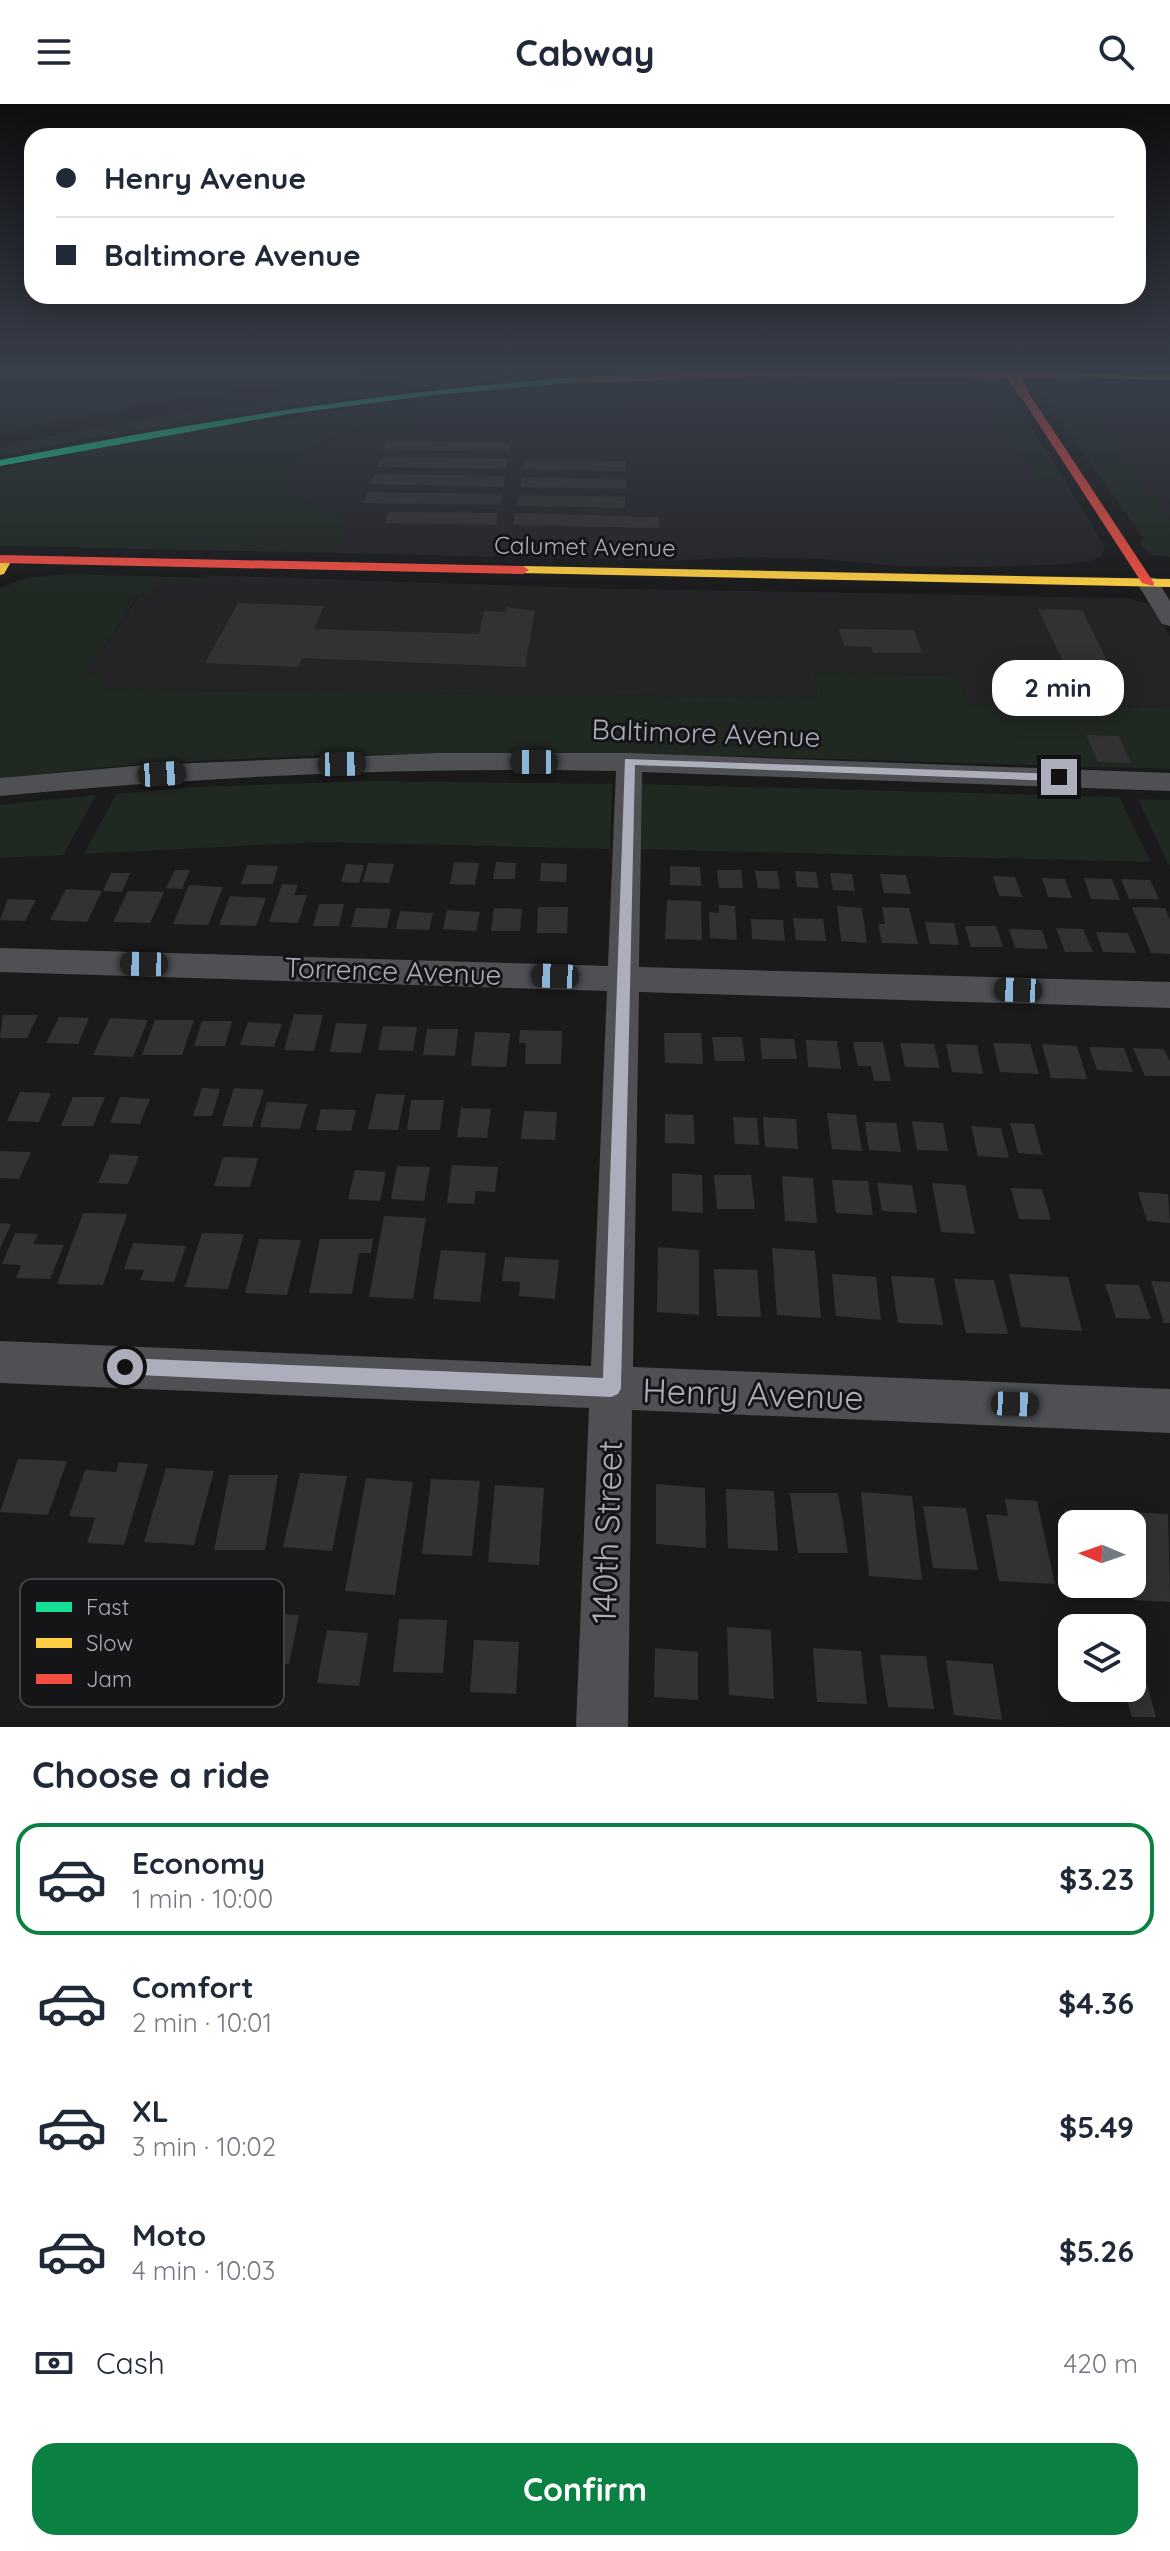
<!DOCTYPE html>
<html lang="en">
<head>
<meta charset="utf-8">
<style>
	:root { --surface:#fff; --page:#f6f6f7; --text:#1f2937; --muted:#747a83; --line:#e0e1e3; --accent:#0b8043 }
	body { margin:0; font-family:Quicksand,sans-serif; background:var(--page); color:var(--text); height:100vh; display:flex; flex-direction:column; font-size:30px; white-space:nowrap }
	* { box-sizing:border-box; margin:0 }
	p { font-size:26px; color:var(--muted) }
	.icon { flex:none; width:44px; height:44px; fill:none; stroke:currentColor; stroke-width:2; stroke-linecap:round; stroke-linejoin:round }
	.map { position:relative; height:1623px; overflow:hidden }
	.side { display:flex; flex-direction:column; background:var(--surface); flex:1 }
	.side>* { flex:none }
	.guide { position:absolute; left:24px; top:24px; width:1122px; height:176px; border-radius:24px; box-shadow:0 4px 20px #0003; display:grid; align-content:center; height:176px; padding:0 32px; background:var(--surface) }
	.needle { width:52px; rotate:272deg }
	.tools { position:absolute; left:1058px; top:1406px; display:grid; gap:16px }
	.tools a { display:grid; place-items:center; width:88px; height:88px; border-radius:16px; background:var(--surface); box-shadow:0 4px 20px #0003; font-size:40px }
	.end { position:absolute; width:36px; height:36px; margin:-18px; border:10px solid #acafbb; background:#111; box-shadow:0 0 0 4px #111 }
	.from { border-radius:50% }
	.bubble { position:absolute; height:56px; border-radius:24px; background:var(--surface); box-shadow:0 4px 20px #0003; font-size:26px; font-weight:700; line-height:56px; text-align:center }
	.car { position:absolute; width:24px; height:48px; margin:-24px -12px; border-radius:10px; box-shadow:0 0 6px 2px #0007; background:linear-gradient(#222 24%,#8ab4d8 0 40%,#222 0 76%,#8ab4d8 0 86%,#222 0) }
	.guide b { display:flex; align-items:center; gap:28px; height:76px; font-size:30px }
	.guide b+b { border-top:2px solid var(--line) }
	.guide i { width:20px; height:20px; background:var(--text) }
	ul { padding:0; list-style:none }
	li { display:flex; align-items:center; gap:24px; height:112px; margin:0 16px 12px; padding:0 16px; border:4px solid transparent; border-radius:24px }
	li div { flex:1 }
	li b { display:block; font-size:30px }
	li em { font-style:normal; font-weight:700 }
	li.current { border-color:var(--accent) }
	li>.icon { width:72px; height:72px; stroke-width:1.5 }
	h2 { padding:0 32px; font-size:36px; line-height:96px }
	.pay { display:flex; align-items:center; gap:20px; height:88px; padding:0 32px; font-size:30px }
	.pay p { margin-inline-start:auto }
	.button { display:flex; gap:16px; margin-top:auto; padding:16px 32px }
	.button a { flex:1; height:92px; border-radius:24px; background:var(--accent); color:#fff; font-size:32px; font-weight:700; line-height:92px; text-align:center }
	header { display:flex; justify-content:space-between; align-items:center; height:104px; padding:0 32px; background:var(--surface); font-size:36px; font-weight:700 }
	.map>svg:first-child { display:block }
	.built { fill:#242427 }
	.green { fill:#202822 }
	.building { fill:#323233 }
	.lines { fill:none; stroke-linecap:round; stroke-linejoin:round }
	.street { fill:#4e5054; fill-rule:evenodd }
	.fast { fill:#16e098; fill-rule:evenodd }
	.slow { fill:#ffcf43; fill-rule:evenodd }
	.jam { fill:#f24e42; fill-rule:evenodd }
	.jam-bridge { stroke:#f24e42; stroke-width:11 }
	.route { fill:#acafbb }
	.labels { text-anchor:middle; stroke-width:6; stroke-linejoin:round; paint-order:stroke }
	.far-street-label { font-size:24px; fill:#acafbb; stroke:#151417 }
	.street-label { font-size:28px; fill:#acafbb; stroke:#151417 }
	.near-street-label { font-size:34px; fill:#acafbb; stroke:#151417 }
	.key { fill:#151417; stroke:#424248; stroke-width:2 }
	.key-label { font-size:22px; fill:#acafbb }
</style>
</head>
<body>
<header><svg class="icon" aria-label="menu" viewBox="0 0 24 24"><path d="M4 6h16M4 12h16M4 18h16"/></svg>Cabway<svg class="icon" aria-label="search" viewBox="0 0 24 24"><circle cx="10" cy="10" r="6"/><path d="M15 15l6 6"/></svg></header>
<div class="map">
<svg width="1170" height="1623" viewBox="0 0 1170 1623">
	<rect width="100%" height="100%" fill="#1a1a1b"/>
	<g class="built">
		<polygon points="896,296 980,297 1037,375 1062,372 1105,443 1101,452 1092,457 1068,460 984,463 895,462 823,455 741,453 674,457 334,449 347,417 292,391 288,372 298,352 324,336 356,327 498,311 667,301 885,300"/>
		<polygon points="1089,303 1170,305 1170,416 1131,365"/>
		<polygon points="201,471 580,484 1127,494 1152,501 1170,532 1170,603 967,601 957,571 815,569 817,594 97,585 85,572 139,491 160,478 211,474"/>
	</g>
	<g class="green">
		<polygon points="0,266 379,266 159,298 0,329"/>
		<path d="M510 270 513 277C340 292 170 318 0 352V342C169 308 338 281 510 270Z"/>
		<polygon points="794,278 1004,281 1062,372 1037,375 980,297 667,301 498,311 356,327 324,336 298,352 288,372 292,391 348,417 334,449 0,442 0,365 180,329 429,295 592,281"/>
		<polygon points="1035,281 1170,285 1170,305 1090,304 1170,416 1170,453 1152,451 1140,440 1143,433"/>
		<path d="M68 470 211 474 209 479 160 478 152 491H138L86 571 103 572 98 585 817 594 815 569 957 571 967 601 1170 603V665C829 656 485 638 144 660 96 663 48 670 0 675V484L28 474Z"/>
		<polygon points="371,677 612,680 610,745 320,738 84,750 116,690 194,683"/>
		<polygon points="637,680 1119,693 1151,758 635,745"/>
		<polygon points="96,691 63,751 0,754 0,701"/>
		<polygon points="1138,695 1170,696 1170,761 1168,760"/>
	</g>
	<g class="building">
		<polygon points="387,337 511,339 509,348 383,346"/>
		<polygon points="381,353 508,355 506,365 377,363"/>
		<polygon points="524,356 626,357 626,367 523,365"/>
		<polygon points="374,370 505,372 503,383 370,380"/>
		<polygon points="522,373 626,375 626,385 520,383"/>
		<polygon points="368,388 502,390 500,401 363,399"/>
		<polygon points="519,391 625,393 625,404 516,402"/>
		<polygon points="388,408 498,409 496,421 385,419"/>
		<polygon points="515,409 659,413 660,424 513,421"/>
		<polygon points="238,499 324,502 314,525 479,530 484,507 506,508 507,503 535,507 525,563 302,554 298,563 205,559"/>
		<polygon points="1038,505 1082,506 1108,559 1063,558"/>
		<polygon points="839,525 914,526 922,549 873,549 871,543 844,542"/>
		<polygon points="1086,631 1119,632 1131,659 1098,658"/>
		<polygon points="454,758 479,759 475,781 450,780"/>
		<polygon points="496,758 516,759 515,775 493,775"/>
		<polygon points="368,759 394,760 389,779 363,778"/>
		<polygon points="541,759 567,760 566,778 540,777"/>
		<polygon points="346,760 364,761 359,779 341,778"/>
		<polygon points="247,761 278,762 273,780 241,780"/>
		<polygon points="670,762 700,763 701,782 670,781"/>
		<polygon points="175,766 190,766 182,785 166,784"/>
		<polygon points="717,766 741,766 743,784 719,784"/>
		<polygon points="755,767 777,767 780,785 758,784"/>
		<polygon points="795,767 816,768 819,784 797,783"/>
		<polygon points="111,769 130,769 122,788 102,787 87,818 50,816 66,785 103,787"/>
		<polygon points="830,769 852,770 855,787 833,786"/>
		<polygon points="880,770 906,771 911,790 884,789"/>
		<polygon points="993,772 1015,773 1022,793 999,792"/>
		<polygon points="1042,774 1065,775 1072,794 1048,793"/>
		<polygon points="1084,774 1112,775 1120,796 1091,795"/>
		<polygon points="1121,775 1150,776 1159,795 1129,795"/>
		<polygon points="282,780 298,781 294,791 307,791 298,819 269,818"/>
		<polygon points="189,781 223,783 208,821 173,820"/>
		<polygon points="128,787 164,788 150,819 113,818"/>
		<polygon points="230,792 266,794 256,822 219,821"/>
		<polygon points="8,795 36,796 25,817 0,816"/>
		<polygon points="667,796 701,797 702,836 665,835"/>
		<polygon points="319,800 344,800 339,822 313,822"/>
		<polygon points="719,801 735,802 737,836 710,834 709,808 719,809"/>
		<polygon points="837,802 862,804 867,839 841,837"/>
		<polygon points="538,803 568,803 567,829 537,829"/>
		<polygon points="882,803 909,804 918,840 882,839 878,820 885,820"/>
		<polygon points="1132,803 1165,804 1170,816 1170,850 1151,849"/>
		<polygon points="356,804 391,805 387,824 351,823"/>
		<polygon points="494,804 522,805 520,827 491,827"/>
		<polygon points="447,806 480,808 476,827 443,825"/>
		<polygon points="400,807 433,809 429,826 396,825"/>
		<polygon points="793,814 823,815 826,837 796,836"/>
		<polygon points="751,815 783,816 785,837 752,835"/>
		<polygon points="925,818 954,819 959,841 930,840"/>
		<polygon points="965,822 996,822 1003,843 971,843"/>
		<polygon points="1056,824 1083,825 1093,848 1065,848"/>
		<polygon points="1009,825 1042,826 1048,845 1015,844"/>
		<polygon points="1096,828 1128,829 1136,849 1103,848"/>
		<polygon points="294,910 323,911 314,947 284,946"/>
		<polygon points="3,911 38,911 27,934 0,934"/>
		<polygon points="59,913 89,914 78,940 46,939"/>
		<polygon points="110,914 148,916 133,953 93,951"/>
		<polygon points="155,916 194,916 182,951 142,951"/>
		<polygon points="202,917 232,917 225,942 194,942"/>
		<polygon points="248,918 282,920 274,943 240,941"/>
		<polygon points="336,919 367,920 361,949 330,948"/>
		<polygon points="383,922 417,923 413,947 378,946"/>
		<polygon points="427,925 458,925 455,952 423,951"/>
		<polygon points="520,926 562,927 561,960 525,960 526,939 519,939"/>
		<polygon points="475,928 510,929 506,963 471,962"/>
		<polygon points="664,929 701,929 703,960 665,959"/>
		<polygon points="712,933 742,933 745,957 715,957"/>
		<polygon points="760,934 794,935 797,955 762,955"/>
		<polygon points="806,936 837,937 841,965 808,963"/>
		<polygon points="853,938 883,938 891,977 874,977 871,962 858,962"/>
		<polygon points="900,939 934,940 940,964 905,963"/>
		<polygon points="993,939 1030,940 1039,970 1000,968"/>
		<polygon points="946,940 977,941 983,970 952,968"/>
		<polygon points="1042,940 1077,942 1087,975 1051,974"/>
		<polygon points="1089,943 1124,944 1133,968 1097,966"/>
		<polygon points="1133,944 1164,945 1170,958 1170,972 1145,972"/>
		<polygon points="202,984 220,985 212,1012 193,1012"/>
		<polygon points="234,984 264,986 252,1023 222,1022"/>
		<polygon points="20,988 51,989 39,1018 7,1017"/>
		<polygon points="376,990 405,991 398,1026 368,1025"/>
		<polygon points="73,993 105,993 93,1022 61,1022"/>
		<polygon points="120,993 150,995 140,1020 110,1019"/>
		<polygon points="411,996 444,996 440,1026 407,1026"/>
		<polygon points="267,998 307,1000 300,1025 260,1023"/>
		<polygon points="461,1004 491,1005 487,1034 457,1033"/>
		<polygon points="321,1005 356,1006 351,1027 316,1026"/>
		<polygon points="524,1007 557,1008 555,1036 521,1035"/>
		<polygon points="827,1009 856,1011 862,1047 832,1045"/>
		<polygon points="665,1010 693,1011 695,1040 665,1039"/>
		<polygon points="733,1013 757,1014 759,1041 735,1040"/>
		<polygon points="763,1013 796,1015 798,1045 765,1043"/>
		<polygon points="912,1017 943,1019 948,1047 917,1046"/>
		<polygon points="865,1018 896,1019 901,1048 869,1046"/>
		<polygon points="1010,1019 1034,1020 1042,1051 1018,1049"/>
		<polygon points="971,1022 1001,1024 1009,1054 978,1052"/>
		<polygon points="0,1047 31,1048 19,1075 0,1074"/>
		<polygon points="110,1050 139,1052 128,1080 98,1079"/>
		<polygon points="223,1053 258,1054 250,1083 214,1082"/>
		<polygon points="452,1061 498,1063 495,1088 476,1087 474,1100 447,1099"/>
		<polygon points="397,1062 430,1063 424,1097 391,1095"/>
		<polygon points="355,1066 386,1068 380,1097 348,1095"/>
		<polygon points="672,1069 702,1071 703,1109 672,1107"/>
		<polygon points="714,1071 751,1071 755,1105 717,1105"/>
		<polygon points="782,1072 813,1074 817,1119 785,1117"/>
		<polygon points="832,1076 868,1077 873,1111 836,1109"/>
		<polygon points="877,1079 912,1081 917,1109 882,1107"/>
		<polygon points="932,1079 965,1081 975,1130 941,1128"/>
		<polygon points="1011,1084 1042,1085 1051,1116 1019,1115"/>
		<polygon points="1138,1088 1168,1090 1170,1119 1147,1117"/>
		<polygon points="83,1109 127,1110 103,1181 57,1180"/>
		<polygon points="384,1112 426,1114 413,1195 369,1193"/>
		<polygon points="0,1119 11,1120 0,1145"/>
		<polygon points="15,1129 38,1130 33,1140 64,1141 50,1175 16,1174 21,1161 2,1160"/>
		<polygon points="202,1129 244,1130 228,1185 185,1183"/>
		<polygon points="259,1135 301,1136 287,1191 245,1189"/>
		<polygon points="320,1135 373,1135 371,1149 359,1149 352,1190 309,1189"/>
		<polygon points="133,1139 186,1142 174,1178 140,1176 144,1166 124,1165"/>
		<polygon points="658,1143 699,1146 699,1211 657,1208"/>
		<polygon points="772,1144 815,1147 821,1214 777,1211"/>
		<polygon points="441,1146 486,1149 480,1198 433,1195"/>
		<polygon points="505,1153 559,1156 555,1195 519,1192 520,1178 502,1177"/>
		<polygon points="714,1165 757,1166 761,1213 717,1212"/>
		<polygon points="832,1170 876,1173 881,1216 836,1212"/>
		<polygon points="1009,1170 1068,1173 1082,1227 1021,1223"/>
		<polygon points="891,1172 934,1174 943,1221 898,1219"/>
		<polygon points="954,1175 994,1176 1008,1230 966,1229"/>
		<polygon points="1151,1177 1170,1178 1170,1219 1164,1219"/>
		<polygon points="1105,1180 1139,1181 1151,1215 1116,1214"/>
		<polygon points="18,1355 67,1357 48,1411 0,1408"/>
		<polygon points="119,1358 148,1360 124,1441 87,1439 95,1414 69,1412 85,1366 116,1368"/>
		<polygon points="166,1364 214,1367 194,1441 144,1438"/>
		<polygon points="300,1369 347,1372 332,1447 283,1443"/>
		<polygon points="229,1371 278,1371 265,1446 214,1446"/>
		<polygon points="366,1374 413,1378 395,1491 345,1487"/>
		<polygon points="431,1375 480,1377 472,1452 422,1450"/>
		<polygon points="656,1380 705,1384 706,1444 656,1440"/>
		<polygon points="495,1381 544,1384 539,1461 488,1458"/>
		<polygon points="726,1385 774,1387 778,1447 728,1444"/>
		<polygon points="861,1388 912,1392 922,1476 869,1472"/>
		<polygon points="790,1389 838,1389 848,1449 798,1449"/>
		<polygon points="1005,1395 1037,1397 1055,1480 999,1477 986,1410 1008,1412"/>
		<polygon points="923,1402 966,1404 978,1466 933,1464"/>
		<polygon points="1065,1406 1103,1407 1106,1420 1072,1420 1071,1432"/>
		<polygon points="1112,1407 1168,1410 1170,1498 1135,1496 1131,1480 1132,1420 1115,1420"/>
		<polygon points="260,1509 299,1511 289,1560 249,1558"/>
		<polygon points="399,1515 447,1516 443,1569 393,1568"/>
		<polygon points="727,1523 771,1526 774,1595 729,1591"/>
		<polygon points="327,1526 368,1529 359,1582 317,1579"/>
		<polygon points="474,1536 519,1538 516,1590 470,1588"/>
		<polygon points="655,1544 698,1548 698,1596 654,1593"/>
		<polygon points="813,1544 861,1547 867,1600 817,1598"/>
		<polygon points="880,1551 926,1552 934,1605 888,1603"/>
		<polygon points="1132,1555 1140,1555 1156,1613 1132,1613 1124,1584 1132,1584"/>
		<polygon points="946,1556 993,1560 1002,1616 954,1611"/>
	</g>
	<g class="lines">
		<g class="street">
			<polygon points="1148,473 1156,474 1170,497 1170,522 1162,520 1137,479"/>
			<path d="M438 649H629L1170 669V687L642 668 639 863 1170 878V904L639 888 633 1263 1170 1285V1329L632 1306 628 1623H576L589 1304 0 1279V1237L591 1262 607 887 0 868V844L608 862 616 667C410 663 205 672 0 692V674L146 661Z"/>
		</g>
		<path class="fast" d="M578 273 581 274V278L433 291 288 310 0 362V356C192 318 383 288 578 273Z"/>
		<g class="slow">
			<polygon points="1057,268 1170,270 1170,276 1054,273 1052,271"/>
			<polygon points="6,452 12,456 4,470 0,471 0,456"/>
			<polygon points="523,462 1170,475 1170,483 519,469 519,463"/>
		</g>
		<g class="jam">
			<polygon points="793,266 1057,268 1062,271 1057,274 793,272 578,279 573,276 578,273"/>
			<polygon points="1020,286 1028,288 1154,479 1153,482 1142,479 1018,288"/>
			<polygon points="0,451 523,462 529,466 523,470 0,459"/>
		</g>
		<polyline class="jam-bridge" points="1009,266 1023,288"/>
	</g>
	<linearGradient id="sky" x2="0" y2="1"><stop stop-color="#0e0e0f"/><stop offset="0.54" stop-color="#383e4a"/><stop offset="1" stop-color="#383e4a" stop-opacity="0"/></linearGradient>
	<rect width="1170" height="493" fill="url(#sky)"/>
	<polygon class="route" points="625,655 1059,670 1065,673 1059,677 635,661 621,1284 618,1290 611,1293 118,1270 116,1263 118,1257 125,1254 603,1274"/>
	<g class="labels">
		<g class="far-street-label">
			<text transform="translate(585 443) rotate(1)" y="8">Calumet Avenue</text>
		</g>
		<g class="street-label">
			<text transform="translate(706 629) rotate(2)" y="10">Baltimore Avenue</text>
			<text transform="translate(393 867) rotate(2)" y="10">Torrence Avenue</text>
		</g>
		<g class="near-street-label">
			<text transform="translate(753 1290) rotate(2)" y="12">Henry Avenue</text>
			<text transform="translate(607 1428) rotate(-88)" y="12">140th Street</text>
		</g>
	</g>
	<rect x="20" y="1475" width="264" height="128" rx="12" class="key"/>
	<rect x="36" y="1498" width="36" height="10" fill="#16e098"/>
	<rect x="36" y="1534" width="36" height="10" fill="#ffcf43"/>
	<rect x="36" y="1570" width="36" height="10" fill="#f24e42"/>
	<g class="key-label">
		<text x="86" y="1511">Fast</text>
		<text x="86" y="1547">Slow</text>
		<text x="86" y="1583">Jam</text>
	</g>
</svg>
<div class="tools">
<a><svg class="needle" viewBox="-14 -14 28 28"><path d="M0-13l5 13h-10z" fill="#e53935"/><path d="M0 13l5-13h-10z" fill="#747a83"/></svg></a>
<a><svg class="icon" aria-label="layers" viewBox="0 0 24 24"><path d="M12 4l9 5-9 5-9-5zM3 14l9 5 9-5"/></svg></a>
</div>
<i class="end from" style="left:125px;top:1263px"></i>
<i class="end" style="left:1059px;top:673px"></i>
<div class="bubble" style="left:992px;top:556px;width:132px">2 min</div>
<i class="car" style="left:534px;top:658px;rotate:270deg"></i>
<i class="car" style="left:342px;top:660px;rotate:89deg"></i>
<i class="car" style="left:162px;top:670px;rotate:86deg"></i>
<i class="car" style="left:144px;top:860px;rotate:271deg"></i>
<i class="car" style="left:555px;top:872px;rotate:272deg"></i>
<i class="car" style="left:1018px;top:886px;rotate:272deg"></i>
<i class="car" style="left:1015px;top:1300px;rotate:92deg"></i>
<div class="guide">
<b><i class="from"></i>Henry Avenue</b>
<b><i></i>Baltimore Avenue</b>
</div>
</div>
<section class="side">
<h2>Choose a ride</h2>
<ul>
<li class="current"><svg class="icon" aria-label="car" viewBox="0 0 24 24"><path d="M5 17H2v-5l4-1 3-4h7l3 4 3 1v5h-3M9 17h6M6 11h13"/><circle cx="7" cy="17" r="2"/><circle cx="17" cy="17" r="2"/></svg><div><b>Economy</b><p>1 min · 10:00</p></div><em>$3.23</em></li>
<li><svg class="icon" aria-label="car" viewBox="0 0 24 24"><path d="M5 17H2v-5l4-1 3-4h7l3 4 3 1v5h-3M9 17h6M6 11h13"/><circle cx="7" cy="17" r="2"/><circle cx="17" cy="17" r="2"/></svg><div><b>Comfort</b><p>2 min · 10:01</p></div><em>$4.36</em></li>
<li><svg class="icon" aria-label="car" viewBox="0 0 24 24"><path d="M5 17H2v-5l4-1 3-4h7l3 4 3 1v5h-3M9 17h6M6 11h13"/><circle cx="7" cy="17" r="2"/><circle cx="17" cy="17" r="2"/></svg><div><b>XL</b><p>3 min · 10:02</p></div><em>$5.49</em></li>
<li><svg class="icon" aria-label="car" viewBox="0 0 24 24"><path d="M5 17H2v-5l4-1 3-4h7l3 4 3 1v5h-3M9 17h6M6 11h13"/><circle cx="7" cy="17" r="2"/><circle cx="17" cy="17" r="2"/></svg><div><b>Moto</b><p>4 min · 10:03</p></div><em>$5.26</em></li>
</ul>
<div class="pay"><svg class="icon" aria-label="cash" viewBox="0 0 24 24"><path d="M3 7h18v10H3z"/><circle cx="12" cy="12" r="2"/></svg>Cash<p>420 m</p></div>
<div class="button"><a>Confirm</a></div>
</section>
</body>
</html>
